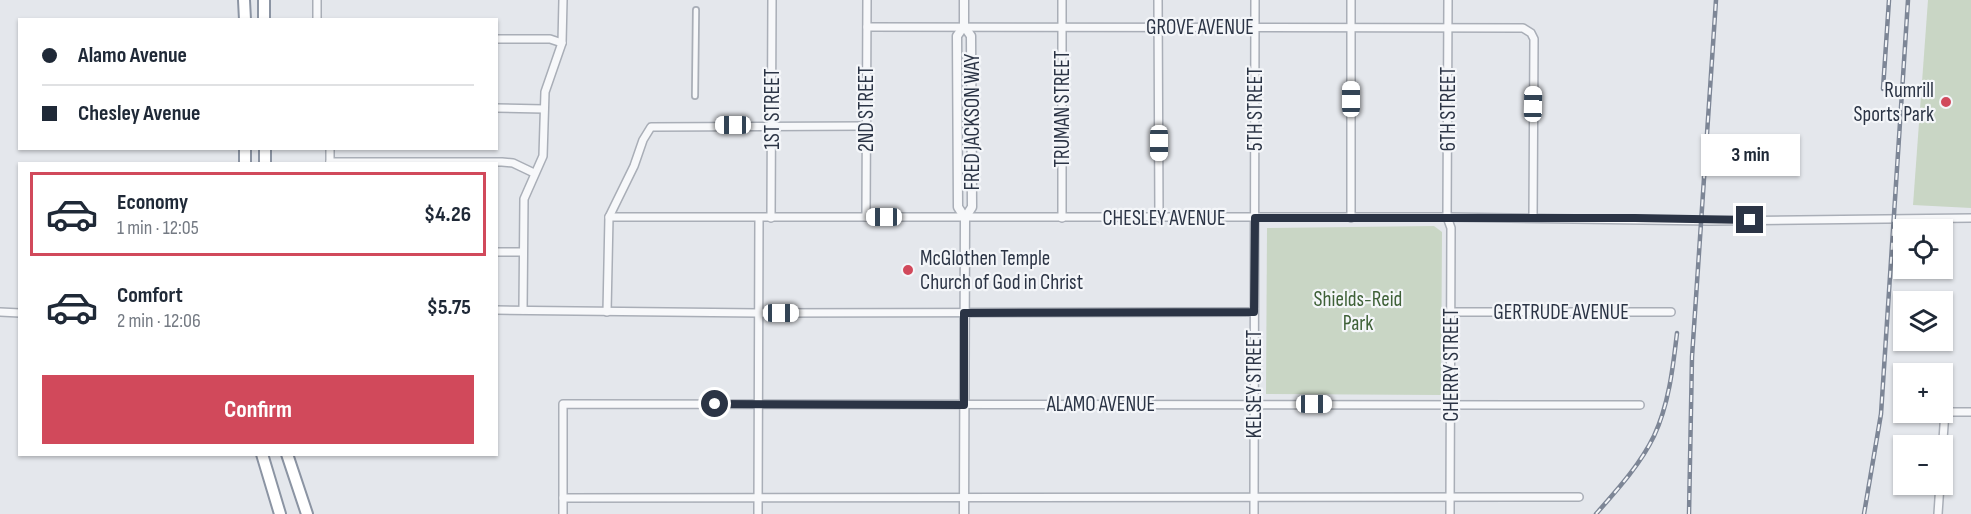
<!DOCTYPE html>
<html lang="en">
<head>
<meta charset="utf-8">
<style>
	:root { --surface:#fff; --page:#f6f6f7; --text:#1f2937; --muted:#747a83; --line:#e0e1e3; --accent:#d1495b }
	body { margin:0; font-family:"Sofia Sans Condensed",sans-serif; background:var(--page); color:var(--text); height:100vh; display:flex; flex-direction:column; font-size:22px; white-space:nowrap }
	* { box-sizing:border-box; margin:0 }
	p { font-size:20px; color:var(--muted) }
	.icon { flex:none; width:33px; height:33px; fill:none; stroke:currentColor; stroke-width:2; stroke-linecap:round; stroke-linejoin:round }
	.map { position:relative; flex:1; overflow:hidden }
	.side { position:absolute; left:18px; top:162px; width:480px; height:294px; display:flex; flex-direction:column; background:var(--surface); border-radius:0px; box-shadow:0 2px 4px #0004 }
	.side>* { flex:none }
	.guide { position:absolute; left:18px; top:18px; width:480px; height:132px; border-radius:0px; box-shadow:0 2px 4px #0004; display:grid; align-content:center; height:132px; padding:0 24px; background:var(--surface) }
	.fabs { position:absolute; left:1893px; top:219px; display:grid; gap:12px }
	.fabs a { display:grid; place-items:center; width:60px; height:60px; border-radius:0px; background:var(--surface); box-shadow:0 2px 4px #0004; font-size:30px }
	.end { position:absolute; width:27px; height:27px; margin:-14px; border:8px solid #2b3445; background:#fff; box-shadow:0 0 0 3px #fff }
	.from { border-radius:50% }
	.bubble { position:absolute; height:42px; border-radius:0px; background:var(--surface); box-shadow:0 2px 4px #0004; font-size:20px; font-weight:700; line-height:42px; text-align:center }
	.car { position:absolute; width:18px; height:36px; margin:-18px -9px; border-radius:8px; box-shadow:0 0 4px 2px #0007; background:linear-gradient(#fff 24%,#345 0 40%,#fff 0 76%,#345 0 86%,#fff 0) }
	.guide b { display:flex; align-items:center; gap:21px; height:57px; font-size:22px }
	.guide b+b { border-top:2px solid var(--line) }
	.guide i { width:15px; height:15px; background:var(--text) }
	ul { padding:10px 0 0; list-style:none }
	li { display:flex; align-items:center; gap:18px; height:84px; margin:0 12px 9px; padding:0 12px; border:3px solid transparent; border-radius:0px }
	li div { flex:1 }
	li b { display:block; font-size:22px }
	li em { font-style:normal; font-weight:700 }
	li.current { border-color:var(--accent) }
	li>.icon { width:54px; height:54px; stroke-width:1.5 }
	.cta { display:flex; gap:12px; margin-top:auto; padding:12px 24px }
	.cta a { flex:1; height:69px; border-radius:0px; background:var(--accent); color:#fff; font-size:24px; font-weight:700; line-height:69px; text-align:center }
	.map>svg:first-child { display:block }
	.green { fill:#c9d6c5 }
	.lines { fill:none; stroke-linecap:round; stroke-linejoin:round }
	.pedestrian-casing { stroke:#a9aeb7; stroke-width:8 }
	.minor-casing { stroke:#a9aeb7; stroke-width:10 }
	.tertiary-casing { stroke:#a9aeb7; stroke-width:11 }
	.trunk-casing { stroke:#8b94a3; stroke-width:14 }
	.pedestrian { stroke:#f7f8fa; stroke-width:4.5 }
	.minor { stroke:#f7f8fa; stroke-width:7 }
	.tertiary { stroke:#f7f8fa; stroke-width:8 }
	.trunk { stroke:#fff; stroke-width:10 }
	.rail-casing { stroke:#7d8696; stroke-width:4.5 }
	.rail { stroke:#f4f6f9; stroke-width:2; stroke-dasharray:7; stroke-linecap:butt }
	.route { stroke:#2b3445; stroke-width:8 }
	.poi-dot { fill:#d1495b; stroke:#f4f6f9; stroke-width:2 }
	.labels { text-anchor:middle; stroke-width:4.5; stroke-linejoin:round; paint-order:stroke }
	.street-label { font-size:21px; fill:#2b3445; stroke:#f4f6f9 }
	.poi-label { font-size:21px; fill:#2b3445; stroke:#f4f6f9; text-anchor:end }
	.park-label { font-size:21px; fill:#3f6138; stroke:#f4f6f9 }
</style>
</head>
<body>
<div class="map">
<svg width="1971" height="514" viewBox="0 0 1971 514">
	<rect width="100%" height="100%" fill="#e4e7ec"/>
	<g class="green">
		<polygon points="1928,0 1971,0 1971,208 1913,205"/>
		<polygon points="1434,226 1442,232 1441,395 1266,394 1267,228"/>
	</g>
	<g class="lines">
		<defs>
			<polyline id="pedestrian" points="695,96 696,10"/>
			<g id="minor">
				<polyline points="1062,0 1062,218"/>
				<polyline points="1158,0 1159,218"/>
				<polyline points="1351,0 1351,218"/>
				<polyline points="1448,0 1447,217 1451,228 1450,514"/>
				<polyline points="317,20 317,0"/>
				<polyline points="867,27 1523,28 1531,33 1534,39 1533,218"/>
				<polyline points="496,39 550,39 562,43"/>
				<polyline points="496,108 544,109"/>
				<polyline points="330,148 330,164"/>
				<polyline points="330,162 502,162 513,163 534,173"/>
				<polyline points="609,217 1447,217 1710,221 1971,218"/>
				<polyline points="866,217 867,0"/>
				<polyline points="771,218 772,0"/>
				<polyline points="496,252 523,252"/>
				<polyline points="496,310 758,313 1254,312"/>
				<polyline points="523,310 524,199 543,156 545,92 562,43 563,0"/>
				<polyline points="0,312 20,313"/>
				<polyline points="607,312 609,217 634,166 643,140 651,127 867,126"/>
				<polyline points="1451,312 1671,312"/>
				<polyline points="1942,453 1945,412 1971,412"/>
				<polyline points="563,498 1579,497"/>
				<polyline points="563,514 563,404 1640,405"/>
				<polyline points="758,514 759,218"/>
				<polyline points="1254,514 1255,0"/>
				<polyline points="1938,514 1940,484"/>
			</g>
			<g id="tertiary">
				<polyline points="964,0 964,26 971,36 972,207 965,218"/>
				<polyline points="964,26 957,36 958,207 965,218 964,514"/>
			</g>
			<g id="trunk">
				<polyline points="244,0 245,20"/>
				<polyline points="264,0 264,20"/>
				<polyline points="265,148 265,164"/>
				<polyline points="245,164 245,148"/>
				<polyline points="262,454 280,514"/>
				<polyline points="287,454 307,514"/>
			</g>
		</defs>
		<use href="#pedestrian" class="pedestrian-casing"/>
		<use href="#minor" class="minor-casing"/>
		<use href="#tertiary" class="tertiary-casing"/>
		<use href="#trunk" class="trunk-casing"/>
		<use href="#pedestrian" class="pedestrian"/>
		<use href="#minor" class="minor"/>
		<use href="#tertiary" class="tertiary"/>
		<use href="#trunk" class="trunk"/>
		<defs>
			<g id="rail">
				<polyline points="1883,89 1889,0"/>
				<path d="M1596 514C1617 490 1640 465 1654 436 1669 404 1673 367 1677 333"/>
				<polyline points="1689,514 1692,357 1716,0"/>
				<polyline points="1864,514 1881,414 1908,0"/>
			</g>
		</defs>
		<use href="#rail" class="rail-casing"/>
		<use href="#rail" class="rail"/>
	</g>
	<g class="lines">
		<polyline class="route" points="715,404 964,405 964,313 1254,312 1255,218 1635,218 1750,220"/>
	</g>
	<g class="poi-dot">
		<circle cx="1946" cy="102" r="6"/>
		<circle cx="908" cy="270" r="6"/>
	</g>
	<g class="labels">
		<g class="street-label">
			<text x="1200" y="34">GROVE AVENUE</text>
			<text transform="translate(772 109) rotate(-90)" y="7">1ST STREET</text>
			<text transform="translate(866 109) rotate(-90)" y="7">2ND STREET</text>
			<text transform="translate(1062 109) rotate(-90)" y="7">TRUMAN STREET</text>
			<text transform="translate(1255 109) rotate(-90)" y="7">5TH STREET</text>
			<text transform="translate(1448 109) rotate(-90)" y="7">6TH STREET</text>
			<text transform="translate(972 122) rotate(-90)" y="7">FRED JACKSON WAY</text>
			<text x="1164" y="225">CHESLEY AVENUE</text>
			<text x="1561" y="319">GERTRUDE AVENUE</text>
			<text transform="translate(1451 365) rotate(-90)" y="7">CHERRY STREET</text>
			<text transform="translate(1254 384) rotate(-90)" y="7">KELSEY STREET</text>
			<text x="1101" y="411">ALAMO AVENUE</text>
		</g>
		<g class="poi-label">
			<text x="1934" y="97">Rumrill<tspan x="1934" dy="24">Sports Park</tspan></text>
			<text x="920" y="265" text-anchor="start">McGlothen Temple<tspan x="920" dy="24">Church of God in Christ</tspan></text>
		</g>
		<g class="park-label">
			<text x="1358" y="306">Shields-Reid<tspan x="1358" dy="24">Park</tspan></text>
		</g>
	</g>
</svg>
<div class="fabs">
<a><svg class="icon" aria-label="locate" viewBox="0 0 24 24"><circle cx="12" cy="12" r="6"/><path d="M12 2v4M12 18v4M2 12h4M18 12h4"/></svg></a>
<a><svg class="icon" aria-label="layers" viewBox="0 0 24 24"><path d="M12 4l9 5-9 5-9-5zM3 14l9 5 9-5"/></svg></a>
<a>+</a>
<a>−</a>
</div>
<i class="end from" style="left:715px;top:404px"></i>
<i class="end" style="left:1750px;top:220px"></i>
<div class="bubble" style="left:1701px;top:134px;width:99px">3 min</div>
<i class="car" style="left:1351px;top:99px;rotate:0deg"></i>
<i class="car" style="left:1533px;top:104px;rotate:1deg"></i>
<i class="car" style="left:733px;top:125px;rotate:270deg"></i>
<i class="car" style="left:1159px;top:143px;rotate:180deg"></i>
<i class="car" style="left:884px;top:217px;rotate:270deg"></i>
<i class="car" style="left:781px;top:313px;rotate:90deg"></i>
<i class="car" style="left:1314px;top:404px;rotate:90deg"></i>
<div class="guide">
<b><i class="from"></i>Alamo Avenue</b>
<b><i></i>Chesley Avenue</b>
</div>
<section class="side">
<ul>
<li class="current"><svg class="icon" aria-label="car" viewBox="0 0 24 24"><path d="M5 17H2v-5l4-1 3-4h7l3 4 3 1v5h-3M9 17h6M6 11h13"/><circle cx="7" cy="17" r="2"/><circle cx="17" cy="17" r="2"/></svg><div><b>Economy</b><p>1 min · 12:05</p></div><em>$4.26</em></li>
<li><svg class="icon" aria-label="car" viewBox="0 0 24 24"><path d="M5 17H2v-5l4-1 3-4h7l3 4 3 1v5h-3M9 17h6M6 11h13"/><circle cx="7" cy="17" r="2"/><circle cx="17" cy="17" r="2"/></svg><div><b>Comfort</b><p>2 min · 12:06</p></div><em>$5.75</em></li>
</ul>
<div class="cta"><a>Confirm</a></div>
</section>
</div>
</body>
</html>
